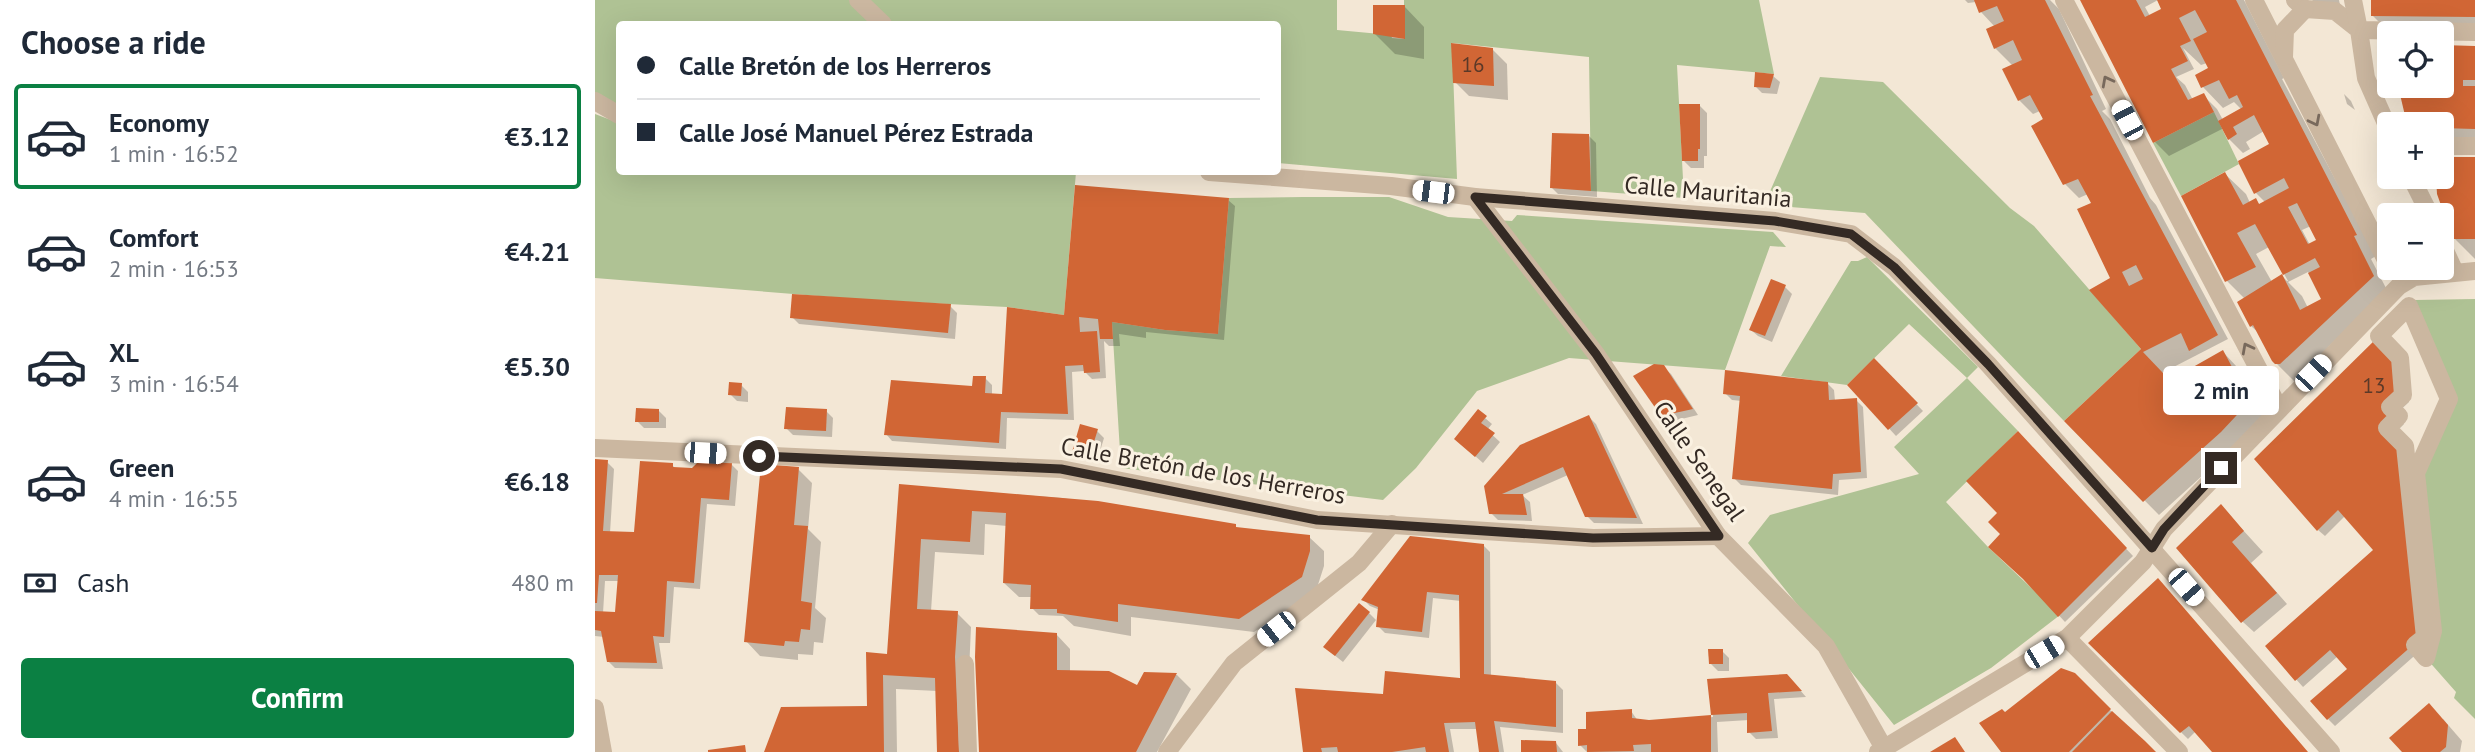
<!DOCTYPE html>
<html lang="en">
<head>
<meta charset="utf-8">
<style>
	:root { --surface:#fff; --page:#f2f2f3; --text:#1f2937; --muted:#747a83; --line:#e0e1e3; --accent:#0b8043 }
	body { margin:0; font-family:"PT Sans",sans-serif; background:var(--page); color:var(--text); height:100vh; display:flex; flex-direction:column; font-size:26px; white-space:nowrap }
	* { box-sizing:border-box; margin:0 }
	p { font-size:23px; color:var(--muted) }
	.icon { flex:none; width:38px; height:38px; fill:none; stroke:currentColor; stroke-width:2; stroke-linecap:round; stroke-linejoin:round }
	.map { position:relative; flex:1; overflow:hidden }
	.details { display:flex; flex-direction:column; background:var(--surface); width:595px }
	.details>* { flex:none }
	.top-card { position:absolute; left:21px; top:21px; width:665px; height:154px; border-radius:7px; box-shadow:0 7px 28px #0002; display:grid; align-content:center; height:154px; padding:0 21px; background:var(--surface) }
	.tools { position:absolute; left:1782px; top:21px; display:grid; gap:14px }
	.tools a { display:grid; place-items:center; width:77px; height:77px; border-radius:7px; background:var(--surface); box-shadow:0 7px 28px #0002; font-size:35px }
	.end { position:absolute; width:32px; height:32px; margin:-16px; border:9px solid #342a24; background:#fff; box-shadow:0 0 0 4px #fff }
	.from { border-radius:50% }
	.bubble { position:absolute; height:49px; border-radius:7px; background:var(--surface); box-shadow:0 7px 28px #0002; font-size:23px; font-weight:800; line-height:49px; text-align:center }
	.car { position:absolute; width:21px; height:42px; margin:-21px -10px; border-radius:9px; box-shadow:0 0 5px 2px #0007; background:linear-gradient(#fff 24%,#345 0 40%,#fff 0 76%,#345 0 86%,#fff 0) }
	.top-card b { display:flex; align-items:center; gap:24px; height:66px; font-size:26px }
	.top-card b+b { border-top:2px solid var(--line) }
	.top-card i { width:18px; height:18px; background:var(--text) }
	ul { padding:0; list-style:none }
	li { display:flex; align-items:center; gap:21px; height:105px; margin:0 14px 10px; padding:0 7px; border:4px solid transparent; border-radius:7px }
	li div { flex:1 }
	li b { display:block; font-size:26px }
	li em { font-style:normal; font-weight:800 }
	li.active { border-color:var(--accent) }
	li>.icon { width:63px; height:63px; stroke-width:1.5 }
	h2 { padding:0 21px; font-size:32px; line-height:84px }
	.pay { display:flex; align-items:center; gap:18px; height:77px; padding:0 21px; font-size:26px }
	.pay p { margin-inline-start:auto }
	.action { display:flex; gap:14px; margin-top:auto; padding:14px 21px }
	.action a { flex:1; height:80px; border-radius:7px; background:var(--accent); color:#fff; font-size:28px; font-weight:800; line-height:80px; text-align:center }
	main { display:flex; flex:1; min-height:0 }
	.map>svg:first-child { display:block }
	.green { fill:#afc294 }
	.shadow { fill:#0003; fill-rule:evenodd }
	.building { fill:#d16635; fill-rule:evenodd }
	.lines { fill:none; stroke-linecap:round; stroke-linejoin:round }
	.service { stroke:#cbb7a0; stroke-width:18 }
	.pedestrian { stroke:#cbb7a0; stroke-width:18 }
	.minor { stroke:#cbb7a0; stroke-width:18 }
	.oneway { stroke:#78695c }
	.route { stroke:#342a24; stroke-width:9 }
	.labels { text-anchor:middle; stroke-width:6; stroke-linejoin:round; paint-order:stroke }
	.number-label { font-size:21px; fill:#5b3928 }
	.street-label { font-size:24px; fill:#342a24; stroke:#faf1e1 }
</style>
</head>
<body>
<main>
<section class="details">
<h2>Choose a ride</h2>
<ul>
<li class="active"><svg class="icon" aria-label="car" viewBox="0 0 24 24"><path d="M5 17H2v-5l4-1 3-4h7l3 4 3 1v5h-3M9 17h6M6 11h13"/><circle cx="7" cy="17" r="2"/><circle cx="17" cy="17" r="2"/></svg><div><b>Economy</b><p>1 min · 16:52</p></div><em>€3.12</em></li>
<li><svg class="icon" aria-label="car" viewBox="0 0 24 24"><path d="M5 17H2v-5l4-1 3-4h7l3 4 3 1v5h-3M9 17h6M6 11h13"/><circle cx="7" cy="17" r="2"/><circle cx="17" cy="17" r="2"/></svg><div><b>Comfort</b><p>2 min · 16:53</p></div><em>€4.21</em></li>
<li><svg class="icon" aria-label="car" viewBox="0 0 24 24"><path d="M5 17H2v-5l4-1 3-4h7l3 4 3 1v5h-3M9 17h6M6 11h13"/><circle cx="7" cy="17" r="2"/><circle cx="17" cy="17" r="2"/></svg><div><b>XL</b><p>3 min · 16:54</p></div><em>€5.30</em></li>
<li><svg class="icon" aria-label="car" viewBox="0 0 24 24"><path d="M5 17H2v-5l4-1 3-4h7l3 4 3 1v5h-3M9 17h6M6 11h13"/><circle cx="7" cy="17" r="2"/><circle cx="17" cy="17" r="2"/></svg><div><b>Green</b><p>4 min · 16:55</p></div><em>€6.18</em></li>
</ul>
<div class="pay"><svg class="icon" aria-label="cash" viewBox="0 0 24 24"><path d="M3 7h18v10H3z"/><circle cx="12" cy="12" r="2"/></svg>Cash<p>480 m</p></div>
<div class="action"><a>Confirm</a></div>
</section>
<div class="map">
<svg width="1880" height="752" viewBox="0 0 1880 752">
	<rect width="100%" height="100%" fill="#f3e7d5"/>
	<g class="green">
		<polygon points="0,0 742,0 742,30 796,35 797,38 809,39 809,0 1164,0 1179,74 1082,65 1089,198 996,191 994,57 857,43 862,179 683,163 682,24 24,24 24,108 0,106"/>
		<polygon points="1225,77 1288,82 1415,208 1439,226 1546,349 1469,421 1270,213 1169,205"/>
		<polygon points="1619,112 1644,164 1586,196 1558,143"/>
		<polygon points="0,114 24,123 24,172 481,172 469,315 412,307 274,300 0,278"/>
		<polygon points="708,197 794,197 853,217 917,221 922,215 1178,232 1191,247 1175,246 1130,370 974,358 882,391 821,468 788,500 526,468 517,322 570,330 623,334 634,198"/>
		<polygon points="1272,257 1383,367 1372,378 1423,431 1351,502 1393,547 1465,615 1396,668 1299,725 1153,543 1175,515 1324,474 1299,447 1372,378 1314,324 1252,385 1186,376 1256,261 1263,261"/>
		<polygon points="1880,299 1880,719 1859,698 1861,692 1831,658 1821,473 1854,399 1814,306 1820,300"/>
	</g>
	<g class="shadow">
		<polygon points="1370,0 1455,0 1464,9 1511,109 1507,111 1515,119 1555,198 1561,205 1633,339 1567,373 1587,395 1628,352 1642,367 1668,416 1640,446 1564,515 1471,421 1548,350 1517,279 1498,204 1493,194 1484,198 1470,184 1445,111 1438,114 1424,100 1418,66 1400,48 1400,27 1386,12 1381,2 1373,3"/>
		<path d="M1487 0H1563L1550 7 1555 16 1568 9 1563 0H1649L1689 78 1687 79 1781 256 1776 259 1792 290 1733 347 1737 355 1702 384 1681 363 1666 335 1656 326 1650 299 1632 281 1630 174 1651 194 1655 203 1660 200 1665 205 1670 202 1661 193 1676 145 1669 131 1651 142 1655 149 1648 153 1634 139 1629 128 1574 156 1560 142ZM1588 48 1606 65 1612 63 1616 69 1602 76 1608 87 1628 108 1639 102 1647 110 1628 120 1622 109 1608 95 1598 100 1590 85 1581 77 1599 69ZM1716 226 1723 241 1715 245 1707 230ZM1674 247 1693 281H1692L1687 276 1677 282 1661 254ZM1713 272 1729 299 1713 308 1707 296 1693 282Z"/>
		<polygon points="1717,0 1744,0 1746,10 1730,13"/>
		<polygon points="1778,0 1880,0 1880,36 1792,30 1778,16"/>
		<polygon points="809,6 829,27 829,59 800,54 779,33"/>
		<polygon points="1880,48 1880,142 1846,141 1846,124 1814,124 1808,98 1796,86 1846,86"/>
		<polygon points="897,49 912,64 913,100 874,96 860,82"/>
		<polygon points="1178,76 1185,82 1182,94 1167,93 1160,86"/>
		<polygon points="1749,94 1756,101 1760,110 1752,104"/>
		<polygon points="1105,106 1112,113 1112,156 1109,156 1109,168 1096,168 1089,161"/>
		<polygon points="994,136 1001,143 1002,197 963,194 956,187"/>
		<polygon points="1880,159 1880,259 1860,239 1844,193 1843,177"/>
		<polygon points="633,200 640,206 629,340 551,332 551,338 524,334 525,346 514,346 509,341 511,378 497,379 489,371 477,372 479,420 412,418 411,449 297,441 291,434 379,388 390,378 397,385 397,395 409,396 471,317"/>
		<polygon points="1190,287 1197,294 1177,342 1163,336 1156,330"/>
		<polygon points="355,306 362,313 360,339 204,324 197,317"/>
		<polygon points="1279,360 1328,411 1301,436 1254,385"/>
		<polygon points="1068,367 1076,374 1103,415 1074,422 1067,415"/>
		<polygon points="1811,367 1814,402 1800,415 1809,424 1797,436 1826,650 1740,726 1733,719 1754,669 1743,656 1708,687 1672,647 1780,550 1750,516 1730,536 1723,530"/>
		<polygon points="1232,383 1239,390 1240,401 1261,400 1268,407 1272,478 1244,480 1243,495 1146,485 1139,478 1147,401 1137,400 1130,393"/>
		<polygon points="146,385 153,392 153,402 142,401 135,394"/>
		<polygon points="64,411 71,418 71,428 49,428 42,421"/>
		<polygon points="231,411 238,418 237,437 198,435 191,428"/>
		<polygon points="994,417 1001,424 1048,524 999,523 992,516 973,475 927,495 935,502 937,521 903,520 896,513 891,487"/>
		<polygon points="890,418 897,424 892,430 905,442 888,463 861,439"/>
		<polygon points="502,431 509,438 503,458 485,453 485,456 502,461 501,463 486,459 479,452"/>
		<polygon points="1423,434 1538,556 1470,622 1433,582 1407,534 1405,513"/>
		<path d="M0 461 12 462 19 469 15 533 40 534 77 465 81 469 98 470 136 464 143 471 140 506 112 504 105 589 79 587 75 643H64L68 669 20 668 13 661 9 637 0 636ZM10 581H24L21 614 8 613Z"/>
		<polygon points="203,469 217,483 213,529 226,542 220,608 231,618 228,643 219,642 218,655 203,654 203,660 165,656 151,641"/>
		<polygon points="305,486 467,498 640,526 643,529 714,537 729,551 729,566 721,591 659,632 536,617 536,636 479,626 468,616 444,615 437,608 438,597 424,597 409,583 412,526 390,524 389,555 340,552 336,611 362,613 376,627 374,672 377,752 344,752 342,691 301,689 302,752 171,752 273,708 294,655"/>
		<polygon points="1626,506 1668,552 1656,563 1692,604 1659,632 1648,622 1584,548"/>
		<polygon points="888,545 895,552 896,677 961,683 968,690 968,733 905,727 909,752 886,752 883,729 855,729 859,752 709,752 789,696 867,680 866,601 838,598 834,638 790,633 783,626 785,610 775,606 768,599"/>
		<polygon points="774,613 781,620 748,662 738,654"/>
		<polygon points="461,634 475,649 475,672 543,688 550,673 582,675 596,689 562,752 385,752"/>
		<polygon points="1495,643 1712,752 1620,752 1601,731 1593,739"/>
		<polygon points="1127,651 1134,658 1134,671 1123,671 1116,664"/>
		<polygon points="1114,681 1199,683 1211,697 1179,699 1183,738 1161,739 1154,732 1154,720 1122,722 1123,752 992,752 985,745 993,730 1036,711 1043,721 1054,722 1118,717"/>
		<polygon points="1515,710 1558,752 1408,752 1417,722"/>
		<polygon points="1848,719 1867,741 1865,752 1809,752"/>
		<polygon points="961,743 968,752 927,752"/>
	</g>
	<g class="building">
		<path d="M1379 0H1450L1498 95 1495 96 1623 335 1594 351 1586 333 1548 352 1587 393 1598 383 1591 371 1628 350 1655 401 1626 432 1548 502 1469 421 1546 349 1494 290 1515 278 1482 209 1496 203 1483 179 1468 185 1436 126 1448 119 1435 95 1423 101 1407 69 1427 60 1418 40 1399 49 1391 29 1409 21 1402 6 1384 13ZM1541 265 1548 279 1534 286 1527 272Z"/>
		<path d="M1485 0H1541L1550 17 1566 9 1562 0H1641L1762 235 1759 236 1779 276 1685 364H1680L1677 361 1658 325 1655 327 1642 302 1687 274 1705 310 1726 299 1713 273 1725 267 1720 258 1688 275 1660 224 1642 233 1661 267 1630 282 1586 196 1630 172 1648 205 1661 198 1664 204 1694 188 1689 178 1659 194 1644 164 1643 161 1674 144 1659 115 1638 127 1642 134 1633 140 1623 121 1648 107 1642 95 1634 99 1624 80 1606 88 1600 75 1613 68 1598 39 1612 32 1600 10 1584 18 1596 41 1585 46 1593 61 1576 69 1593 100 1609 93 1619 112 1558 143ZM1702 203 1721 240 1713 244 1693 207Z"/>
		<polygon points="1776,0 1880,0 1880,17 1776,16"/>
		<polygon points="778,5 810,5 810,39 778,34"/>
		<polygon points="856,43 898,48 899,86 858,83"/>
		<polygon points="1846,45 1880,46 1880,80 1868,80 1868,86 1880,86 1880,129 1846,128 1846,124 1812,124 1803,86 1826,86 1826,97 1842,97 1842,86 1846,86"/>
		<polygon points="1160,72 1179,74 1175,88 1159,87"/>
		<polygon points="1084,104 1105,104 1105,149 1103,149 1103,161 1087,161"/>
		<polygon points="957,133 994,134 996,191 955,188"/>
		<polygon points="1846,157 1880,157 1880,239 1858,239 1842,194 1841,177 1846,177"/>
		<polygon points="480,185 634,198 623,334 570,330 517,322 518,339 505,339 503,319 484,317 485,332 502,331 505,372 489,373 488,365 470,366 473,414 406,412 404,443 289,435 296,380 377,386 378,376 391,376 390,393 407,394 412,307 469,315"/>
		<polygon points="1176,279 1191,285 1170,336 1154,330"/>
		<polygon points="197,294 356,304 353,333 195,318"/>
		<polygon points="1784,336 1805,358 1808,395 1792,428 1810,446 1830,637 1819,644 1732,720 1715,701 1752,669 1735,650 1700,681 1670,646 1778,550 1743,510 1722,531 1659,459"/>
		<polygon points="1279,358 1323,403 1293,430 1252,385"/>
		<polygon points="1059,364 1069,365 1098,409 1066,416 1038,376"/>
		<polygon points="1130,370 1233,382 1234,400 1262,398 1266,472 1238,474 1237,489 1137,479 1145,396 1128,394"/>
		<polygon points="134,382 147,383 146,396 133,395"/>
		<polygon points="191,407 232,409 231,431 189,429"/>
		<polygon points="41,408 64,409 64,422 40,422"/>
		<polygon points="883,409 892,416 886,423 900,433 880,457 859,439"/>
		<polygon points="994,415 1042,518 990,517 968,467 907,494 928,494 932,515 894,514 889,486 925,445"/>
		<polygon points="485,424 503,429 494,458 477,452"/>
		<polygon points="1423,431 1532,548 1463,617 1428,579 1393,547 1405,534 1393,522 1402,513 1371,481"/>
		<polygon points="0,459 13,460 8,531 39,532 45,461 78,463 78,467 97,468 104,461 137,463 134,500 106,498 99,583 72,581 69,637 58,636 62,663 12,662 6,631 0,630 0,611 20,612 23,575 4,575 2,603 0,603"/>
		<polygon points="166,464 204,467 199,525 213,526 206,601 217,603 215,630 206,629 204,642 190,641 189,646 149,642"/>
		<polygon points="304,484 503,501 641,524 641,527 715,535 715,551 707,577 644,619 523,604 523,622 462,613 462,609 435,609 436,585 408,583 411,513 377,511 375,542 326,539 322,609 363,611 360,657 364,752 342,752 340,678 288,675 289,752 169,752 186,707 272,706 271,652 292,654"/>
		<polygon points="1626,504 1649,531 1637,542 1682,593 1646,623 1581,548"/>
		<polygon points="815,536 889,544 889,674 961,681 961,727 899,721 904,752 884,752 880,722 849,723 854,752 831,752 830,747 797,752 743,752 742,747 726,748 727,752 708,752 700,688 788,694 790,671 865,678 864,595 832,592 827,632 781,627 783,607 766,600"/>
		<polygon points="1563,578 1671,703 1713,752 1617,752 1594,726 1585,733 1493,643"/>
		<polygon points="764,603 775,612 740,656 728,647"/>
		<polygon points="381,627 462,633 462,670 514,671 542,685 549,672 582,673 541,752 384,752 380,657"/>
		<polygon points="1113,649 1128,649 1128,664 1114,664"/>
		<polygon points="1466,668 1480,673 1516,709 1474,752 1406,752 1384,723 1407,709 1410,712"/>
		<polygon points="1192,674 1207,691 1173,693 1177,731 1152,733 1152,713 1116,715 1112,679"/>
		<polygon points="1834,703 1853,725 1851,747 1845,752 1807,752 1794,738"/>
		<polygon points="1037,709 1037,718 1054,720 1116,715 1116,752 1056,752 1056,744 1038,745 1039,751 992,752 992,745 983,746 983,729 991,729 991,712"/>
		<polygon points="1517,711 1550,741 1561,752 1477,752"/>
		<polygon points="1360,737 1370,752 1335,752"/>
		<polygon points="926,740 961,741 962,752 926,752"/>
		<polygon points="150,745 151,752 113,752 113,750"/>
	</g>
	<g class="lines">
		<polyline class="service" points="263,0 288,24"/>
		<polygon class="pedestrian" points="1814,306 1854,399 1821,473 1838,631 1831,658 1820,645 1830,637 1810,446 1792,428 1804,416 1795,407 1808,395 1805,358 1784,336"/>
		<g class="minor">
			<polyline points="1469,0 1684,408"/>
			<polyline points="1659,0 1794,266"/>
			<polyline points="1700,0 1710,9 1740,11 1764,30 1771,78 1794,130"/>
			<polyline points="1758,0 1764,30 1880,32"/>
			<polyline points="1689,57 1690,30 1710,9"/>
			<polyline points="0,101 24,115"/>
			<polyline points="1846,146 1880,146"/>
			<polyline points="614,172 796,186 880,197 1180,221 1256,234 1299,267 1393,364 1736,752"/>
			<polyline points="1816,177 1835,215"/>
			<polyline points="880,197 1001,354 1123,536 1231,646 1291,752"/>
			<polyline points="1846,242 1860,272"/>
			<polyline points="0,448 466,469 722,520 998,538 1123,536"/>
			<polyline points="1472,638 1584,752"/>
			<polyline points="370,664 373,752"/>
			<polyline points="0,708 8,752"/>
			<polyline points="572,752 639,663 764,563 797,524"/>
			<polyline points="1283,752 1472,638 1548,562 1569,529 1804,286 1819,277 1880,271"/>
		</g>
	</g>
	<defs><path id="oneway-chevron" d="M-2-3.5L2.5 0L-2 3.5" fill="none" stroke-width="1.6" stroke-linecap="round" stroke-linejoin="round" transform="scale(1.75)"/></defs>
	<g class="oneway">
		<use href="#oneway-chevron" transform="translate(1512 81) rotate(-118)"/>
		<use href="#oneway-chevron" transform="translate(1720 121) rotate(63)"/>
		<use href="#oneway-chevron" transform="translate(1652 348) rotate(-118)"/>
	</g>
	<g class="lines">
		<polyline class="route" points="164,456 466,469 722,520 998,538 1124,536 1001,354 880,197 1180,221 1256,234 1299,267 1393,364 1557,548 1569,529 1626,468"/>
	</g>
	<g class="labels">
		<g class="number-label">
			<text x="878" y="72">16</text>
			<text x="1779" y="393">13</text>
		</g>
		<g class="street-label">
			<text transform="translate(1113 192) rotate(5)" y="8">Calle Mauritania</text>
			<text transform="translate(1104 461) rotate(55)" y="8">Calle Senegal</text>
			<text transform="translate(608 471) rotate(10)" y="8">Calle Bretón de los Herreros</text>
		</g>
	</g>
</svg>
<div class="tools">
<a><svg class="icon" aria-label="locate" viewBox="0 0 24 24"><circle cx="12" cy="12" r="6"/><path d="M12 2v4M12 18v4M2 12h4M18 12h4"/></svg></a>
<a>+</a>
<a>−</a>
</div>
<i class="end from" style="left:164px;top:456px"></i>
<i class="end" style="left:1626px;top:468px"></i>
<div class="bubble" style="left:1568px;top:366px;width:116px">2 min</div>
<i class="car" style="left:1532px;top:120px;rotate:332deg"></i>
<i class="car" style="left:838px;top:192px;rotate:277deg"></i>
<i class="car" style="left:1718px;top:373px;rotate:44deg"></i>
<i class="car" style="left:110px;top:453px;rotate:93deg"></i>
<i class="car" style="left:1591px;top:587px;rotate:139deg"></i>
<i class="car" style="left:681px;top:629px;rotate:232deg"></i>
<i class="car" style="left:1449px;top:652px;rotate:59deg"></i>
<div class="top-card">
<b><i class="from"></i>Calle Bretón de los Herreros</b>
<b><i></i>Calle José Manuel Pérez Estrada</b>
</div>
</div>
</main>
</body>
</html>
